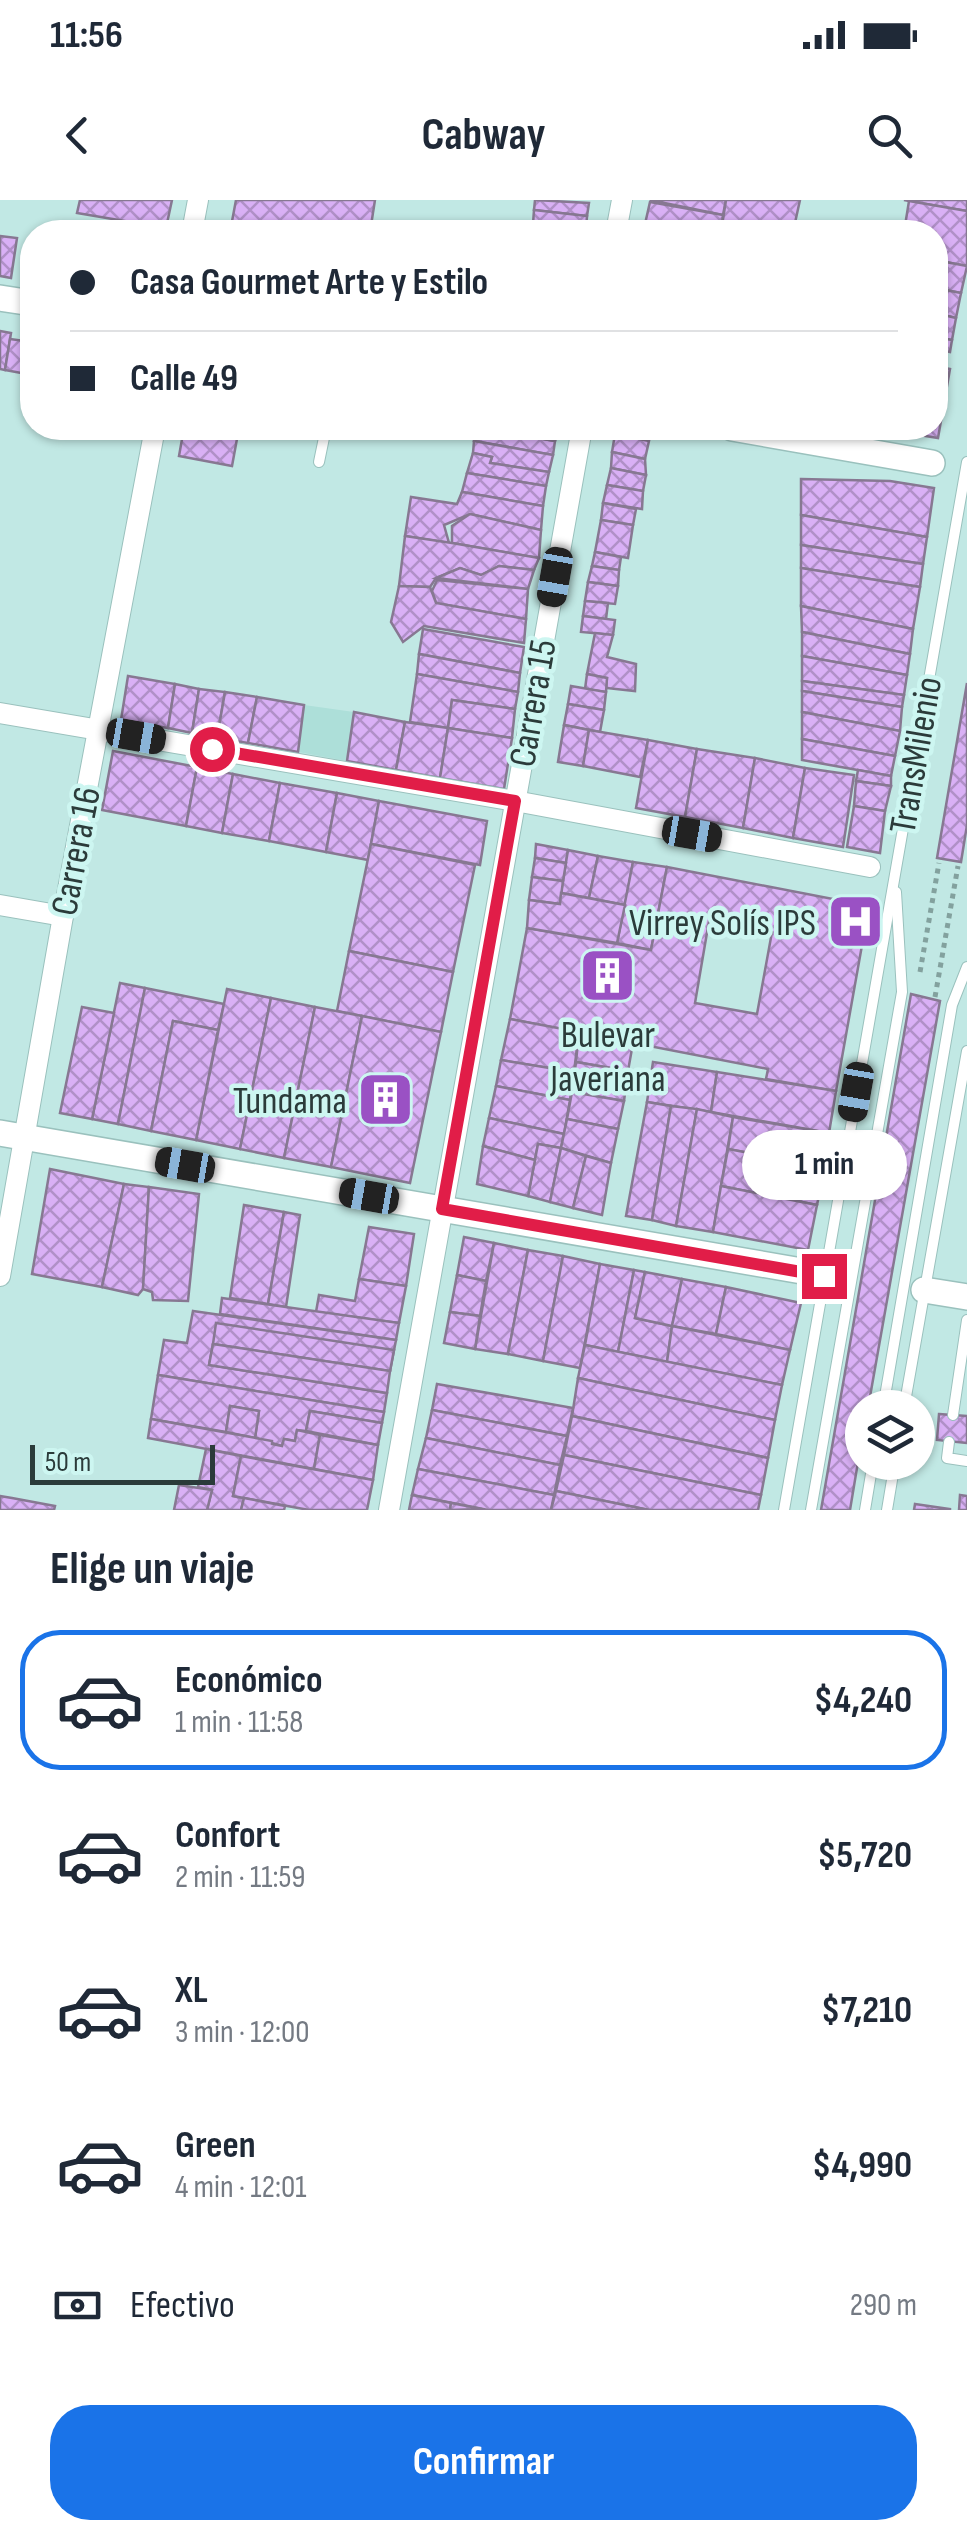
<!DOCTYPE html>
<html lang="es">
<head>
<meta charset="utf-8">
<style>
	:root { --surface:#fff; --page:#f6f6f7; --text:#1f2937; --muted:#747a83; --line:#e0e1e3; --accent:#1a73e8 }
	body { margin:0; font-family:"Sofia Sans Condensed",sans-serif; background:var(--page); color:var(--text); height:100vh; display:flex; flex-direction:column; font-size:38px; white-space:nowrap }
	* { box-sizing:border-box; margin:0 }
	p { font-size:32px; color:var(--muted) }
	.icon { flex:none; width:55px; height:55px; fill:none; stroke:currentColor; stroke-width:2; stroke-linecap:round; stroke-linejoin:round }
	.map { position:relative; height:1310px; overflow:hidden }
	.panel { display:flex; flex-direction:column; background:var(--surface); flex:1 }
	.panel>* { flex:none }
	.banner { position:absolute; left:20px; top:20px; width:928px; height:220px; border-radius:40px; box-shadow:0 2px 8px #0004; display:grid; align-content:center; height:220px; padding:0 50px; background:var(--surface) }
	.controls { position:absolute; left:845px; top:1190px; display:grid; gap:20px }
	.controls a { display:grid; place-items:center; width:90px; height:90px; border-radius:50%; background:var(--surface); box-shadow:0 2px 8px #0004; font-size:50px }
	.scale { position:absolute; left:30px; bottom:25px; width:185px; box-sizing:border-box; padding-left:10px; border:5px solid #2b3b3a; border-top:0; font-size:28px; line-height:35px; white-space:nowrap; color:#2b3b3a; -webkit-text-stroke:8px #cdf6f1; paint-order:stroke }
	.end { position:absolute; width:45px; height:45px; margin:-22px; border:12px solid #e11d48; background:#fff; box-shadow:0 0 0 5px #fff }
	.from { border-radius:50% }
	.bubble { position:absolute; height:70px; border-radius:35px; background:var(--surface); box-shadow:0 2px 8px #0004; font-size:32px; font-weight:700; line-height:70px; text-align:center }
	.car { position:absolute; width:30px; height:60px; margin:-30px -15px; border-radius:12px; box-shadow:0 0 8px 2px #0007; background:linear-gradient(#222 24%,#8ab4d8 0 40%,#222 0 76%,#8ab4d8 0 86%,#222 0) }
	.banner b { display:flex; align-items:center; gap:35px; height:95px; font-size:38px }
	.banner b+b { border-top:2px solid var(--line) }
	.banner i { width:25px; height:25px; background:var(--text) }
	ul { padding:0; list-style:none }
	li { display:flex; align-items:center; gap:30px; height:140px; margin:0 20px 15px; padding:0 30px; border:5px solid transparent; border-radius:40px }
	li div { flex:1 }
	li b { display:block; font-size:38px }
	li em { font-style:normal; font-weight:700 }
	li.active { border-color:var(--accent) }
	li>.icon { width:90px; height:90px; stroke-width:1.5 }
	h2 { padding:0 50px; font-size:45px; line-height:120px }
	.pay { display:flex; align-items:center; gap:25px; height:110px; padding:0 50px; font-size:38px }
	.pay p { margin-inline-start:auto }
	.button { display:flex; gap:20px; margin-top:auto; padding:20px 50px }
	.button a { flex:1; height:115px; border-radius:40px; background:var(--accent); color:#fff; font-size:40px; font-weight:700; line-height:115px; text-align:center }
	.status { display:flex; justify-content:space-between; align-items:center; height:70px; padding:0 50px; background:var(--surface); direction:ltr }
	.status svg { height:28px; fill:currentColor }
	header { display:flex; justify-content:space-between; align-items:center; height:130px; padding:0 50px; background:var(--surface); font-size:45px; font-weight:700 }
	.map>svg:first-child { display:block }
	.built { fill:#addfd9 }
	.building { fill:url(#building-cross-hatch); stroke:#877892; stroke-width:2.5; fill-rule:evenodd }
	.lines { fill:none; stroke-linecap:round; stroke-linejoin:round }
	.service-casing { stroke:#9ac1bd; stroke-width:12 }
	.minor-casing { stroke:#9ac1bd; stroke-width:22 }
	.tertiary-casing { stroke:#9ac1bd; stroke-width:28 }
	.path { stroke:#83a19e; stroke-width:5; stroke-dasharray:5 5; stroke-linecap:butt }
	.service { stroke:#fff; stroke-width:10 }
	.minor { stroke:#fff; stroke-width:20 }
	.tertiary { stroke:#fff; stroke-width:25 }
	.route { stroke:#e11d48; stroke-width:12 }
	.labels { text-anchor:middle; stroke-width:9; stroke-linejoin:round; paint-order:stroke }
	.street-label { font-size:38px; fill:#2b3b3a; stroke:#cdf6f1 }
	.poi-label { font-size:38px; fill:#2b3b3a; stroke:#cdf6f1; text-anchor:end }
</style>
</head>
<body>
<div class="status"><b>11:56</b><svg viewBox="0 0 49 12"><path d="M0 12V9h3v3zM5 12V6h3v6zM10 12V3h3v9zM15 12V0h3v12zM26 1h20v11H26zM47 4h2v5h-2z"/></svg></div>
<header><svg class="icon" aria-label="back" viewBox="0 0 24 24"><path d="M15 5l-7 7 7 7"/></svg>Cabway<svg class="icon" aria-label="search" viewBox="0 0 24 24"><circle cx="10" cy="10" r="6"/><path d="M15 15l6 6"/></svg></header>
<div class="map">
<svg width="967" height="1310" viewBox="0 0 967 1310">
	<defs>
		<pattern id="building-cross-hatch" width="8" height="8" patternUnits="userSpaceOnUse" patternTransform="scale(2.5)"><rect width="8" height="8" fill="#d9b0f5"/><path d="M0 0l8 8M0 8l8-8" fill="none" stroke="#b090c7"/></pattern>
	</defs>
	<rect width="100%" height="100%" fill="#c1e8e4"/>
	<polygon class="built" points="304,505 354,512 347,561 298,552"/>
	<g class="building">
		<polygon points="80,0 172,0 166,28 77,13"/>
		<polygon points="236,0 375,0 370,32 230,32"/>
		<polygon points="535,0 589,3 587,16 534,10"/>
		<polygon points="650,0 726,0 723,15"/>
		<polygon points="726,0 800,0 793,32 721,32"/>
		<polygon points="904,0 967,0 967,11 909,1"/>
		<polygon points="909,1 967,11 967,66 935,60 935,32 904,32"/>
		<polygon points="650,2 723,15 721,32 692,32 645,24"/>
		<polygon points="534,10 587,16 586,29 533,24"/>
		<polygon points="114,20 166,28 166,32 112,32"/>
		<polygon points="645,24 692,32 644,32"/>
		<polygon points="529,27 564,32 529,32"/>
		<polygon points="0,36 17,38 11,78 0,76"/>
		<polygon points="935,60 967,66 961,93 935,88"/>
		<polygon points="935,88 961,93 956,118 935,113"/>
		<polygon points="935,113 956,118 952,140 935,137"/>
		<polygon points="0,131 11,133 5,170 0,169"/>
		<polygon points="935,137 952,140 950,152 935,149"/>
		<polygon points="10,139 32,142 32,175 5,170"/>
		<polygon points="935,166 950,169 938,238 889,230 935,228"/>
		<polygon points="184,228 239,228 232,266 179,256"/>
		<polygon points="477,228 555,241 553,255 474,241"/>
		<polygon points="481,228 559,228 555,241"/>
		<polygon points="615,234 649,241 645,259 612,252"/>
		<polygon points="474,241 553,255 549,272 490,263 492,257 473,253"/>
		<polygon points="612,252 645,259 646,275 611,268"/>
		<polygon points="473,253 492,257 490,263 549,272 546,286 467,273"/>
		<polygon points="611,268 646,275 643,291 607,285"/>
		<polygon points="467,273 546,286 543,306 462,292"/>
		<polygon points="801,279 890,281 934,288 927,337 801,315"/>
		<polygon points="607,285 643,291 642,309 603,303"/>
		<polygon points="462,292 543,306 541,330 470,314 444,325 449,343 405,336 411,297 457,304"/>
		<polygon points="603,303 636,309 633,325 601,320"/>
		<polygon points="470,314 541,330 539,358 452,343 452,326"/>
		<polygon points="801,315 927,337 923,364 801,345"/>
		<polygon points="601,320 633,325 628,358 595,352"/>
		<polygon points="405,336 452,343 539,358 534,370 499,366 481,375 460,368 436,378 430,387 399,386"/>
		<polygon points="801,345 923,364 920,387 801,368"/>
		<polygon points="595,352 621,357 619,370 592,366"/>
		<polygon points="499,366 534,370 528,389 436,378 460,368 481,375"/>
		<polygon points="592,366 619,370 618,386 588,382"/>
		<polygon points="801,368 920,387 913,429 801,406"/>
		<polygon points="437,380 528,389 526,419 436,403 432,391"/>
		<polygon points="588,382 618,386 615,404 585,401"/>
		<polygon points="399,386 430,387 436,403 526,419 524,443 424,426 403,442 391,422"/>
		<polygon points="585,401 608,403 606,419 583,416"/>
		<polygon points="801,406 913,429 910,454 802,432"/>
		<polygon points="583,416 615,420 613,435 581,432"/>
		<polygon points="423,429 524,447 520,473 419,454"/>
		<polygon points="802,432 910,454 907,475 802,456"/>
		<polygon points="595,433 613,435 607,457 636,464 635,491 606,488 607,478 587,474"/>
		<polygon points="419,454 520,473 518,492 417,474"/>
		<polygon points="802,456 907,475 904,495 802,481"/>
		<polygon points="417,474 518,492 515,509 452,500 448,528 410,522"/>
		<polygon points="587,474 607,478 606,492 585,489"/>
		<polygon points="128,476 175,484 168,528 121,520"/>
		<polygon points="802,481 904,495 902,507 802,491"/>
		<polygon points="967,483 967,625 961,662 937,658"/>
		<polygon points="175,484 199,489 192,533 168,528"/>
		<polygon points="571,486 606,492 604,510 568,504"/>
		<polygon points="199,489 225,492 217,538 192,533"/>
		<polygon points="802,491 902,507 900,531 802,512"/>
		<polygon points="225,492 257,497 248,543 217,538"/>
		<polygon points="257,497 304,505 298,552 248,543"/>
		<polygon points="452,500 515,509 512,538 448,528"/>
		<polygon points="568,504 604,510 600,532 564,525"/>
		<polygon points="354,512 405,522 396,570 347,561"/>
		<polygon points="802,512 900,531 895,556 802,539"/>
		<polygon points="405,522 448,528 440,578 396,570"/>
		<polygon points="564,525 589,530 583,566 558,562"/>
		<polygon points="448,528 512,538 504,589 440,578"/>
		<polygon points="589,530 648,540 640,577 583,566"/>
		<polygon points="802,539 895,556 891,576 802,560"/>
		<polygon points="648,540 697,549 685,617 636,608"/>
		<polygon points="697,549 755,558 743,628 685,617"/>
		<polygon points="113,551 197,567 186,626 102,610"/>
		<polygon points="755,558 805,568 793,638 743,628"/>
		<polygon points="197,567 233,574 222,633 186,626"/>
		<polygon points="805,568 854,575 843,647 793,638"/>
		<polygon points="858,570 891,576 891,586 856,581"/>
		<polygon points="233,574 280,583 269,641 222,633"/>
		<polygon points="856,581 891,586 885,611 854,606"/>
		<polygon points="280,583 337,593 326,652 269,641"/>
		<polygon points="337,593 379,601 368,660 326,652"/>
		<polygon points="379,601 487,621 480,665 371,644"/>
		<polygon points="854,606 885,611 880,653 847,647"/>
		<polygon points="371,644 475,665 453,772 349,751"/>
		<polygon points="536,644 568,650 566,663 535,658"/>
		<polygon points="568,650 598,656 589,698 561,693"/>
		<polygon points="598,656 633,662 625,705 589,698"/>
		<polygon points="535,658 566,663 563,681 532,677"/>
		<polygon points="633,662 667,667 651,750 617,743"/>
		<path d="M667 667 869 706 836 891 766 879 768 869 510 819 527 728 651 750ZM709 721 772 732 757 814 695 803Z"/>
		<polygon points="532,677 563,681 560,704 529,700"/>
		<polygon points="561,693 625,705 617,743 527,728 529,700 560,704"/>
		<polygon points="349,751 453,772 441,832 337,811"/>
		<polygon points="120,783 145,788 118,924 92,919"/>
		<polygon points="145,788 224,804 218,830 173,821 151,931 118,924"/>
		<polygon points="227,789 271,798 240,949 196,940"/>
		<polygon points="911,794 940,801 868,1208 862,1208 862,1238 850,1310 821,1310"/>
		<polygon points="271,798 315,807 284,958 240,949"/>
		<polygon points="82,807 114,813 92,919 60,913"/>
		<polygon points="315,807 362,816 331,967 284,958"/>
		<polygon points="362,816 441,832 410,983 331,967"/>
		<polygon points="510,819 579,832 574,872 501,860"/>
		<polygon points="173,821 218,830 196,940 151,931"/>
		<polygon points="579,832 633,843 628,871 576,862"/>
		<polygon points="501,860 574,872 570,900 496,886"/>
		<polygon points="576,862 628,871 624,901 572,892"/>
		<polygon points="653,862 717,872 711,912 647,902"/>
		<polygon points="717,872 836,891 829,933 711,912"/>
		<polygon points="496,886 570,900 564,934 489,918"/>
		<polygon points="572,892 624,901 618,929 567,919"/>
		<polygon points="647,902 671,906 652,1020 626,1016"/>
		<polygon points="671,906 697,909 676,1026 652,1020"/>
		<polygon points="697,909 733,917 713,1032 676,1026"/>
		<polygon points="733,917 829,933 825,967 728,949"/>
		<polygon points="489,918 564,934 561,948 538,944 535,960 483,946"/>
		<polygon points="567,919 618,929 611,963 561,948"/>
		<polygon points="538,944 561,948 550,1002 528,996"/>
		<polygon points="483,946 535,960 528,996 477,984"/>
		<polygon points="561,948 586,956 573,1008 550,1002"/>
		<polygon points="728,949 825,967 817,1005 721,986"/>
		<polygon points="586,956 611,963 602,1015 573,1008"/>
		<polygon points="50,969 124,984 102,1087 32,1074"/>
		<polygon points="124,984 149,987 143,1089 138,1095 102,1087"/>
		<polygon points="721,986 817,1005 808,1050 713,1032"/>
		<polygon points="149,987 199,994 188,1101 153,1100 152,1092 143,1089"/>
		<polygon points="244,1005 284,1012 268,1104 230,1098"/>
		<polygon points="284,1012 300,1015 286,1107 268,1104"/>
		<polygon points="369,1027 414,1034 406,1086 359,1079"/>
		<polygon points="464,1037 494,1043 486,1081 457,1075"/>
		<polygon points="494,1043 528,1050 508,1154 475,1149"/>
		<polygon points="528,1050 563,1056 543,1161 508,1154"/>
		<polygon points="563,1056 600,1064 580,1168 543,1161"/>
		<polygon points="600,1064 634,1070 618,1152 585,1145"/>
		<polygon points="634,1070 645,1072 635,1118 672,1126 667,1162 618,1152"/>
		<polygon points="645,1072 682,1079 672,1126 635,1118"/>
		<polygon points="457,1075 486,1081 480,1116 450,1112"/>
		<polygon points="359,1079 406,1086 399,1123 316,1112 319,1095 355,1101"/>
		<polygon points="682,1079 726,1087 716,1134 672,1126"/>
		<polygon points="726,1087 801,1103 790,1150 716,1134"/>
		<polygon points="222,1098 399,1123 396,1140 220,1114"/>
		<polygon points="193,1111 396,1140 390,1171 213,1144 209,1165 387,1193 384,1212 158,1175 164,1140 187,1143"/>
		<polygon points="450,1112 480,1116 475,1149 444,1143"/>
		<polygon points="216,1123 394,1150 390,1171 213,1144"/>
		<polygon points="672,1126 790,1150 782,1185 667,1162"/>
		<polygon points="213,1144 390,1171 387,1193 209,1165"/>
		<polygon points="585,1145 782,1185 775,1220 578,1178"/>
		<polygon points="158,1175 384,1212 382,1223 310,1211 306,1231 297,1230 295,1241 284,1239 282,1246 255,1238 259,1211 230,1206 226,1232 151,1219"/>
		<polygon points="578,1178 775,1220 768,1258 572,1216"/>
		<polygon points="437,1184 573,1208 567,1236 432,1210"/>
		<polygon points="230,1206 259,1211 255,1238 226,1232"/>
		<polygon points="432,1210 567,1236 560,1265 426,1238"/>
		<polygon points="310,1211 382,1223 378,1245 306,1231"/>
		<polygon points="939,1214 967,1216 967,1243 937,1240"/>
		<polygon points="572,1216 768,1258 761,1295 564,1255"/>
		<polygon points="151,1219 272,1241 272,1244 282,1246 284,1239 295,1241 297,1230 320,1235 314,1269 148,1238"/>
		<polygon points="320,1235 378,1245 373,1280 314,1269"/>
		<polygon points="426,1238 560,1265 554,1295 418,1269"/>
		<polygon points="206,1249 241,1256 233,1296 244,1298 241,1310 207,1310 212,1290 198,1287"/>
		<polygon points="564,1255 761,1295 758,1310 649,1310 556,1291"/>
		<polygon points="241,1256 373,1280 367,1310 309,1310 233,1296"/>
		<polygon points="418,1269 554,1295 551,1310 488,1310 412,1295"/>
		<polygon points="179,1285 212,1290 207,1310 174,1310"/>
		<polygon points="556,1291 649,1310 551,1310"/>
		<polygon points="412,1295 451,1303 450,1310 409,1310"/>
		<polygon points="960,1295 967,1296 967,1310 959,1310"/>
		<polygon points="0,1296 12,1298 55,1306 54,1310 0,1310"/>
		<polygon points="244,1298 285,1306 284,1310 241,1310"/>
		<polygon points="451,1303 482,1309 450,1310"/>
		<polygon points="915,1304 950,1309 950,1310 914,1310"/>
	</g>
	<g class="lines">
		<defs>
			<g id="service">
				<polyline points="319,262 326,228"/>
				<polyline points="883,1208 952,805 967,767"/>
				<polyline points="904,1208 967,851"/>
				<polyline points="953,1215 967,1120"/>
				<polyline points="949,1242 947,1258 967,1261"/>
				<polyline points="784,1310 967,262"/>
				<polyline points="811,1310 902,792 896,692"/>
				<polyline points="865,1310 873,1262"/>
				<polyline points="887,1310 895,1262"/>
			</g>
			<g id="minor">
				<polyline points="192,32 198,0"/>
				<polyline points="616,32 622,0"/>
				<polyline points="0,513 515,601 870,667"/>
				<polyline points="0,705 63,716"/>
				<polyline points="0,1076 63,716 155,228"/>
				<polyline points="389,1310 582,228"/>
			</g>
			<g id="tertiary">
				<polyline points="0,98 32,103"/>
				<polyline points="732,228 932,263"/>
				<polyline points="0,933 825,1075"/>
				<polyline points="924,1090 967,1097"/>
			</g>
		</defs>
		<use href="#service" class="service-casing"/>
		<use href="#minor" class="minor-casing"/>
		<use href="#tertiary" class="tertiary-casing"/>
		<g class="path">
			<polyline points="920,772 939,663"/>
			<polyline points="935,797 958,666"/>
		</g>
		<use href="#service" class="service"/>
		<use href="#minor" class="minor"/>
		<use href="#tertiary" class="tertiary"/>
	</g>
	<g class="lines">
		<polyline class="route" points="212,549 515,601 442,1009 824,1076"/>
	</g>
	<defs>
		<symbol id="hospital-square" viewBox="-11 -11 22 22"><rect x="-9" y="-9" width="18" height="18" rx="4" fill="#9a51c4" stroke="#cdf6f1"/><path d="M-5-5h3v3.5h4V-5h3V5h-3V1.5h-4V5h-3Z" fill="#fff"/></symbol>
		<symbol id="building-square" viewBox="-11 -11 22 22"><rect x="-9" y="-9" width="18" height="18" rx="4" fill="#9a51c4" stroke="#cdf6f1"/><path d="M-4-6H4V6H1V3H-1V6H-4ZM-2.5-4.3h1.7v1.8h-1.7ZM.8-4.3h1.7v1.8H.8ZM-2.5-1h1.7V.8h-1.7ZM.8-1h1.7V.8H.8Z" fill="#fff"/></symbol>
	</defs>
	<g fill-rule="evenodd">
		<use href="#hospital-square" x="824" y="690" width="63" height="63"/>
		<use href="#building-square" x="576" y="744" width="63" height="63"/>
		<use href="#building-square" x="354" y="868" width="63" height="63"/>
	</g>
	<g class="labels">
		<g class="street-label">
			<text transform="translate(532 503) rotate(-80)" y="13">Carrera 15</text>
			<text transform="translate(915 555) rotate(-80)" y="13">TransMilenio</text>
			<text transform="translate(75 651) rotate(-79)" y="13">Carrera 16</text>
		</g>
		<g class="poi-label">
			<text x="816" y="735">Virrey Solís IPS</text>
			<text x="608" y="847" text-anchor="middle">Bulevar<tspan x="608" dy="44">Javeriana</tspan></text>
			<text x="347" y="913">Tundama</text>
		</g>
	</g>
</svg>
<div class="controls">
<a><svg class="icon" aria-label="layers" viewBox="0 0 24 24"><path d="M12 4l9 5-9 5-9-5zM3 14l9 5 9-5"/></svg></a>
</div>
<div class="scale">50 m</div>
<i class="end from" style="left:212px;top:549px"></i>
<i class="end" style="left:824px;top:1076px"></i>
<div class="bubble" style="left:742px;top:930px;width:165px">1 min</div>
<i class="car" style="left:555px;top:377px;rotate:190deg"></i>
<i class="car" style="left:136px;top:536px;rotate:100deg"></i>
<i class="car" style="left:692px;top:634px;rotate:100deg"></i>
<i class="car" style="left:856px;top:892px;rotate:190deg"></i>
<i class="car" style="left:185px;top:965px;rotate:280deg"></i>
<i class="car" style="left:369px;top:996px;rotate:280deg"></i>
<div class="banner">
<b><i class="from"></i>Casa Gourmet Arte y Estilo</b>
<b><i></i>Calle 49</b>
</div>
</div>
<section class="panel">
<h2>Elige un viaje</h2>
<ul>
<li class="active"><svg class="icon" aria-label="car" viewBox="0 0 24 24"><path d="M5 17H2v-5l4-1 3-4h7l3 4 3 1v5h-3M9 17h6M6 11h13"/><circle cx="7" cy="17" r="2"/><circle cx="17" cy="17" r="2"/></svg><div><b>Económico</b><p>1 min · 11:58</p></div><em>$4,240</em></li>
<li><svg class="icon" aria-label="car" viewBox="0 0 24 24"><path d="M5 17H2v-5l4-1 3-4h7l3 4 3 1v5h-3M9 17h6M6 11h13"/><circle cx="7" cy="17" r="2"/><circle cx="17" cy="17" r="2"/></svg><div><b>Confort</b><p>2 min · 11:59</p></div><em>$5,720</em></li>
<li><svg class="icon" aria-label="car" viewBox="0 0 24 24"><path d="M5 17H2v-5l4-1 3-4h7l3 4 3 1v5h-3M9 17h6M6 11h13"/><circle cx="7" cy="17" r="2"/><circle cx="17" cy="17" r="2"/></svg><div><b>XL</b><p>3 min · 12:00</p></div><em>$7,210</em></li>
<li><svg class="icon" aria-label="car" viewBox="0 0 24 24"><path d="M5 17H2v-5l4-1 3-4h7l3 4 3 1v5h-3M9 17h6M6 11h13"/><circle cx="7" cy="17" r="2"/><circle cx="17" cy="17" r="2"/></svg><div><b>Green</b><p>4 min · 12:01</p></div><em>$4,990</em></li>
</ul>
<div class="pay"><svg class="icon" aria-label="cash" viewBox="0 0 24 24"><path d="M3 7h18v10H3z"/><circle cx="12" cy="12" r="2"/></svg>Efectivo<p>290 m</p></div>
<div class="button"><a>Confirmar</a></div>
</section>
</body>
</html>
